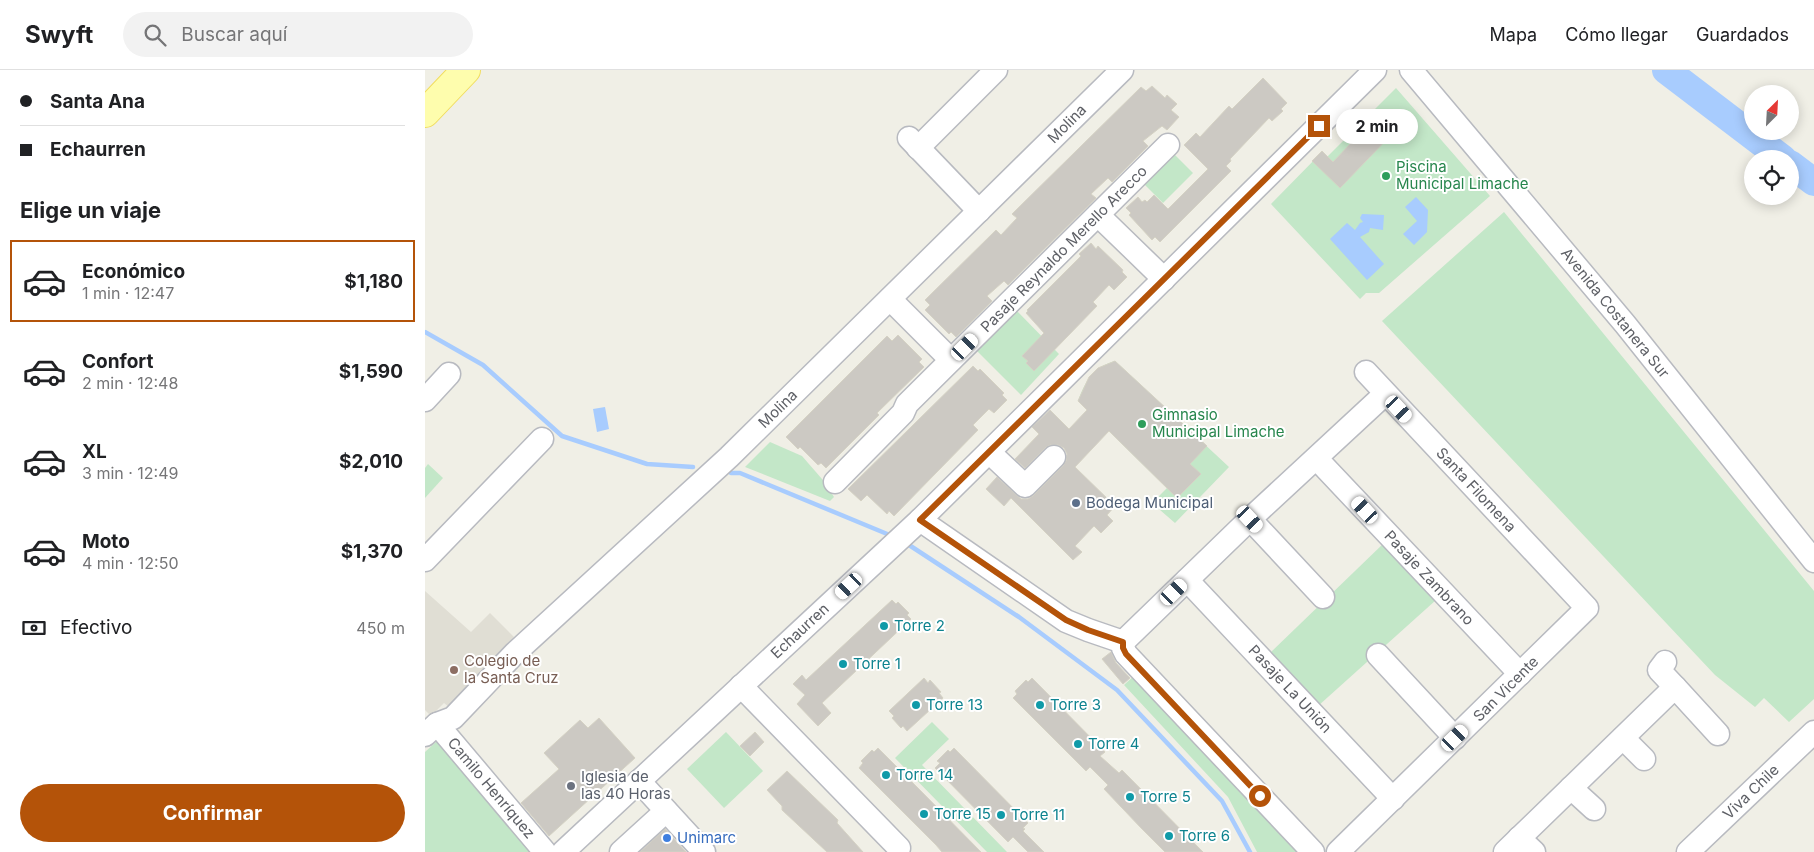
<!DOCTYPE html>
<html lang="es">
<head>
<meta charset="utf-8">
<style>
	:root { --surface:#fff; --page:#f2f2f2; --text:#202124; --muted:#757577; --line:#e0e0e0; --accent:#b45309 }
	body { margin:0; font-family:Inter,sans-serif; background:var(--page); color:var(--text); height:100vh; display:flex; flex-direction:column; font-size:19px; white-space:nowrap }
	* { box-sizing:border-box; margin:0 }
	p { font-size:16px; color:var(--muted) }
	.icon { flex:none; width:28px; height:28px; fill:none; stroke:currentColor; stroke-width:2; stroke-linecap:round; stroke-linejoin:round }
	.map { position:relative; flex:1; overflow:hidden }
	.details { display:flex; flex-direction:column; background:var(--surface); width:425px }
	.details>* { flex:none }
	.banner { display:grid; align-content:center; height:110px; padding:0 20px; background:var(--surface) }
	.needle { width:32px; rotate:24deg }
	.buttons { position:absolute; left:1319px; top:15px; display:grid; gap:10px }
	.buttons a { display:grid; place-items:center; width:55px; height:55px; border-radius:50%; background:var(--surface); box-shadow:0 2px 12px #0003; font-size:25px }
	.end { position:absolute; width:22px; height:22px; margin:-11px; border:6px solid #b45309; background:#fff; box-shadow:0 0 0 2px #fff }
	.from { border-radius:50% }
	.bubble { position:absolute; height:35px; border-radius:18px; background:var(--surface); box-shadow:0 2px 12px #0003; font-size:16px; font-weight:700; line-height:35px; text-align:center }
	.car { position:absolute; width:15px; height:30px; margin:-15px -8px; border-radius:6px; box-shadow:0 0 4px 1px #0007; background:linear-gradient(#fff 24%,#345 0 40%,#fff 0 76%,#345 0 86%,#fff 0) }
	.banner b { display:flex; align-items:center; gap:18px; height:48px; font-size:19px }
	.banner b+b { border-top:1px solid var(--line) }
	.banner i { width:12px; height:12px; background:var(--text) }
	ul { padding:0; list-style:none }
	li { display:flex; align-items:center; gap:15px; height:82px; margin:0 10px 8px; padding:0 10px; border:2px solid transparent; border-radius:0px }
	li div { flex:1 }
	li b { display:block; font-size:19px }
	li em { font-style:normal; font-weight:700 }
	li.selected { border-color:var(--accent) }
	li>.icon { width:45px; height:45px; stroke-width:1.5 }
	h2 { padding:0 20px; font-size:22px; line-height:60px }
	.pay { display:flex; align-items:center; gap:12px; height:55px; padding:0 20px; font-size:19px }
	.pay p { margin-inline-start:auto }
	.cta { display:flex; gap:10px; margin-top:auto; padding:10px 20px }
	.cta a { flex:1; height:58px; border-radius:30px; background:var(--accent); color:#fff; font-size:20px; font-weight:700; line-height:58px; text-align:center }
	header { display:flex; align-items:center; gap:30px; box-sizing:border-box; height:70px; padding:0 25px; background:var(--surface); border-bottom:1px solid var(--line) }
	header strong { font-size:24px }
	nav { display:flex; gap:28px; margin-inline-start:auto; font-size:18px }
	.search { width:350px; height:45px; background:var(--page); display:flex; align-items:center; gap:12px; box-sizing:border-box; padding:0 18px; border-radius:28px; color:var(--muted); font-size:19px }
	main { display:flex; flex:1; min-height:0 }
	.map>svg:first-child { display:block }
	.education { fill:#e0ded4 }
	.green { fill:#c3e7c8 }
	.water { fill:#a8ccfe }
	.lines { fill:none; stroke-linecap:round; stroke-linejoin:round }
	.stream { stroke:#a8ccfe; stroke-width:4.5 }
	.river { stroke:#a8ccfe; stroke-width:28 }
	.building { fill:#ccc9c3; stroke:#d5d2c4 }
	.minor-casing { stroke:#b8bac0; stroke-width:25 }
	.major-casing { stroke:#f1dd5e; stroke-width:30 }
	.minor { stroke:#fff; stroke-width:22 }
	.major { stroke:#fefdad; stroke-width:28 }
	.route { stroke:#b45309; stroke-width:6 }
	.leisure-dot { fill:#2e9e5b; stroke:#fff; stroke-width:2 }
	.service-dot { fill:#5c6f8a; stroke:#fff; stroke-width:2 }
	.culture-dot { fill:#0f9aa8; stroke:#fff; stroke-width:2 }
	.education-dot { fill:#8d6e63; stroke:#fff; stroke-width:2 }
	.worship-dot { fill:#6b7280; stroke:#fff; stroke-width:2 }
	.shop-dot { fill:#3f7fe0; stroke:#fff; stroke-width:2 }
	.labels { text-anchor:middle; stroke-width:4; stroke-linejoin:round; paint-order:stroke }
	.street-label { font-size:15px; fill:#5e6066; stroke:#fff }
	.leisure-label { font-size:15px; fill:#27864d; stroke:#fff; text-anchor:start }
	.service-label { font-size:15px; fill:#4e5e75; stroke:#fff; text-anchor:start }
	.culture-label { font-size:15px; fill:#0d838f; stroke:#fff; text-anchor:start }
	.education-label { font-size:15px; fill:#785e54; stroke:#fff; text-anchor:start }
	.worship-label { font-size:15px; fill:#5b616d; stroke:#fff; text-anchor:start }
	.shop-label { font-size:15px; fill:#366cbe; stroke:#fff; text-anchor:start }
</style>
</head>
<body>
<header>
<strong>Swyft</strong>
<div class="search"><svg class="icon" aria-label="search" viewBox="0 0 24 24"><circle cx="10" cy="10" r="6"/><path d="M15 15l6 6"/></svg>Buscar aquí</div>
<nav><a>Mapa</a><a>Cómo llegar</a><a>Guardados</a></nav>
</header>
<main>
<section class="details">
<div class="banner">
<b><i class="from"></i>Santa Ana</b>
<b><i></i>Echaurren</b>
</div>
<h2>Elige un viaje</h2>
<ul>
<li class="selected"><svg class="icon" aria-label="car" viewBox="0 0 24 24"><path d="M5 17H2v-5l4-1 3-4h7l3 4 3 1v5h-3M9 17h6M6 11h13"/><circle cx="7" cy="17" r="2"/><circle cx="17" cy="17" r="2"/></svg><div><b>Económico</b><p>1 min · 12:47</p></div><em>$1,180</em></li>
<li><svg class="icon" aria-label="car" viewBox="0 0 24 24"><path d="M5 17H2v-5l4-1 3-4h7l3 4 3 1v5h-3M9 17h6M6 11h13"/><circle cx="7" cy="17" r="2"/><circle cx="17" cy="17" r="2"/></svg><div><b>Confort</b><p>2 min · 12:48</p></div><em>$1,590</em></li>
<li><svg class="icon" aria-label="car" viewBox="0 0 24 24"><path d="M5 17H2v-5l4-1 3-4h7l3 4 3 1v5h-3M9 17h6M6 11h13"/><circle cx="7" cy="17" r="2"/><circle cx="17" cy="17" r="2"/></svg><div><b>XL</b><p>3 min · 12:49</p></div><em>$2,010</em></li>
<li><svg class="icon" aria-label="car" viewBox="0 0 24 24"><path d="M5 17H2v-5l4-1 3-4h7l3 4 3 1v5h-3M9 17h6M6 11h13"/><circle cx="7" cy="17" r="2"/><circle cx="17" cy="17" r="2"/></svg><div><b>Moto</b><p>4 min · 12:50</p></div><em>$1,370</em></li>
</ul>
<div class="pay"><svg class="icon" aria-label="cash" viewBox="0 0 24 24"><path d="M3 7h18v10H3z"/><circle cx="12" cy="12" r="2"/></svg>Efectivo<p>450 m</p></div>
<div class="cta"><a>Confirmar</a></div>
</section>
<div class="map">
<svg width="1389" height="782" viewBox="0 0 1389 782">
	<rect width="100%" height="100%" fill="#f0efe6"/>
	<polygon class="education" points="0,521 46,562 65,543 89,567 24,637 19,633 6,646 0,640"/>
	<g class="green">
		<polygon points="971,18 1065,126 954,223 941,223 935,229 846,134 897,82 902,87"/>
		<polygon points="745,80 768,103 738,133 715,110"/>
		<polygon points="1079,142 1389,521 1389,629 1364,652 1339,628 1330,637 1290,605 957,251"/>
		<polygon points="592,241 634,284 596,325 552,281"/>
		<path d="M690 291 804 397 750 453 727 433 742 418 653 331C660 312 668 297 690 291Z"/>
		<polygon points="345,372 377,386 397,409 409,427 405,431 320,397"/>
		<polygon points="3,394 18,408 0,428 0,398"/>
		<polygon points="959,473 1011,530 893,636 845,583"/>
		<polygon points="711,604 879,782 832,782 803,727 699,615"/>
		<polygon points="507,652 524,669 497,695 582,782 562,782 470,688"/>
		<polygon points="301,662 338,701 299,738 262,699"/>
		<polygon points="12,671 106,782 0,782 0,682"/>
	</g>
	<g class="water">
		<polygon points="991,127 1003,140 1002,162 989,175 978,164 992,151 980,137"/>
		<polygon points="937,144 959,145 958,160 945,158 944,162 935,167 959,194 942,210 905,169 922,153 930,160 935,153 938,152 935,148"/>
		<polygon points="180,337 184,359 172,362 168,339"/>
	</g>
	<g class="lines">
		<g class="stream">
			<polyline points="0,262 58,295 137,366 222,394 268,397"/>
			<polyline points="306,403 315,403 467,466"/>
			<polyline points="481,473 594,547 692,620 797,731 825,782"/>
		</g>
		<g class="river">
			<polyline points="1241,0 1358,89"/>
			<polyline points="1365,94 1389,112"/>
		</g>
	</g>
	<g class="building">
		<polygon points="838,8 862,33 856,39 858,41 847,51 844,48 805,89 806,91 801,96 806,101 735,172 730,167 727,170 704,145 706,143 701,138 713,127 717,132 720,130 722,132 729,125 743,139 783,99 759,75 771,63 775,67 804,36 807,39"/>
		<polygon points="727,16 740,28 742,25 752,34 746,40 754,47 742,60 737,56 718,71 723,76 687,112 683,108 666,124 671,128 583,215 579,211 562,226 567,231 531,267 526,262 524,264 500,240 505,235 500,230 571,160 576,165 592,148 587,144 716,17 721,21"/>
		<polygon points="945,53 950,57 954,53 967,64 915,118 887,91 897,81 908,92"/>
		<polygon points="666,173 671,179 673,176 698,200 697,202 702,207 689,220 684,215 668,232 672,236 609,301 601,293 603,291 597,286 619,263 601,243 603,241 602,240 656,186 654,184"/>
		<polygon points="473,265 497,289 494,292 499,297 452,343 454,345 401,398 396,393 393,395 375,377 373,379 361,367 462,266 467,271"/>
		<polygon points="690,291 782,376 765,394 776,404 752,428 684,361 650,397 690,436 682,445 688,451 676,463 669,456 650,476 657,482 648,490 586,428 579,436 561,419 572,407 596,429 603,429 609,425 638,396 641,391 642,384 639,378 633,375 625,375 620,378 600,398 590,389 614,364 607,357 625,340 644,359 662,340 653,331 664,307 673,298"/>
		<polygon points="548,296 553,301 555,299 579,323 577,325 582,330 569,343 564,339 548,355 553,360 469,446 464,441 462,444 442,425 436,431 423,419"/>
		<polygon points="467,530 471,534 473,532 484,543 482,545 486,549 397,633 406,643 393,656 372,634 380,625 368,614 377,605 381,610"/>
		<polygon points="686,582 691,593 705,608 698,614 677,589"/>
		<polygon points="499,608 503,613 505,610 516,622 514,623 518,628 482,661 478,656 476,658 467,648 469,646 464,641"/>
		<polygon points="607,608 680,682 675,686 694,703 697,700 778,782 740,782 717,759 679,719 683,715 665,697 661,701 588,628 592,624 590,621 601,610 603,612"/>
		<polygon points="174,648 210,688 124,766 96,733 134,699 119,683 155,650 163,658"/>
		<polygon points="330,662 339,672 325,686 315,676"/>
		<polygon points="453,678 492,717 556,782 517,782 511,775 434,698 438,693 436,691 447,680 449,682"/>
		<polygon points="529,678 603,753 598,758 600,759 598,761 619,782 603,782 588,767 583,772 510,698 515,693 512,691 523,680 525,682"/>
		<polygon points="362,701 413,750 412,753 438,782 402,782 357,740 357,736 342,720"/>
		<polygon points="240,759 261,782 215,782"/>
	</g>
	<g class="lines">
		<defs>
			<g id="minor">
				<polyline points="986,0 1200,254 1389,491"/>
				<polyline points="484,68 554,141"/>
				<polyline points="493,78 571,0"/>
				<polyline points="673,145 739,209"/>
				<polyline points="465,229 526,290"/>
				<polyline points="0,330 24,304"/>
				<polyline points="564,382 600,416 629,387"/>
				<polyline points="892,389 1095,604"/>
				<polyline points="410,412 478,343 482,334 743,75"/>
				<polyline points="825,449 898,527"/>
				<polyline points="495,450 641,551 663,560 698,572 698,578 701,584 888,782"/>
				<polyline points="0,490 117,369"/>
				<polyline points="762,510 968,729"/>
				<polyline points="698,572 825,449 960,324"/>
				<polyline points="953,585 1030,668"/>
				<polyline points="1240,592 1234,600 1250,617"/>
				<polyline points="316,616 474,778"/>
				<polyline points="12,654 120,782"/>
				<polyline points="0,665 12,654 28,648 90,583 304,387 697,0"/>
				<polyline points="1198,668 1219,689"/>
				<polyline points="214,711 279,782"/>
				<polyline points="1146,718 1169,739"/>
				<polyline points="1094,768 1109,782"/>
				<polyline points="138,782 495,450 950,0"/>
				<polyline points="196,782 241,741"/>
				<polyline points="913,782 1162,538 941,302"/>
				<polyline points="1080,782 1250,617 1293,664"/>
				<polyline points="1263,782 1389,662"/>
			</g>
			<polyline id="major" points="0,43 41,0"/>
		</defs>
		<use href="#minor" class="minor-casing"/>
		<use href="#major" class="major-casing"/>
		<use href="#minor" class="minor"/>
		<use href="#major" class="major"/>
	</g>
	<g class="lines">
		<polyline class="route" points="835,726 701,584 698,578 698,572 663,560 641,550 495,450 894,56"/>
	</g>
	<g class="leisure-dot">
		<circle cx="961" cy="106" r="5"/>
		<circle cx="717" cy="354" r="5"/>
	</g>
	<circle class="service-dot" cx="651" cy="433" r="5"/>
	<g class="culture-dot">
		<circle cx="459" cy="556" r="5"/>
		<circle cx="418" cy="594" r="5"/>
		<circle cx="491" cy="635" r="5"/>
		<circle cx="615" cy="635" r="5"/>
		<circle cx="653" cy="674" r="5"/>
		<circle cx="461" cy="705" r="5"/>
		<circle cx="705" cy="727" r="5"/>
		<circle cx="499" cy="744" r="5"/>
		<circle cx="576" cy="745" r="5"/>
		<circle cx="744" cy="766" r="5"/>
	</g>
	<circle class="education-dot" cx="29" cy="600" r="5"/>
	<circle class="worship-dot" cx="146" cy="716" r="5"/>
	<circle class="shop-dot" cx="242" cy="768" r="5"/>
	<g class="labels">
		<g class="street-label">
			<text transform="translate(642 54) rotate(-45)" y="5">Molina</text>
			<text transform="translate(639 179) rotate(-45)" y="5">Pasaje Reynaldo Merello Arecco</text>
			<text transform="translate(1190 243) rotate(51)" y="5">Avenida Costanera Sur</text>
			<text transform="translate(353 339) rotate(-44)" y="5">Molina</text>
			<text transform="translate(1051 420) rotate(47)" y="5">Santa Filomena</text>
			<text transform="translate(1004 508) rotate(47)" y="5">Pasaje Zambrano</text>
			<text transform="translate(375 561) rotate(-43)" y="5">Echaurren</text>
			<text transform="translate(865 619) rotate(47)" y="5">Pasaje La Unión</text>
			<text transform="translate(1081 619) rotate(-45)" y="5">San Vicente</text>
			<text transform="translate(66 718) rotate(50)" y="5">Camilo Henríquez</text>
			<text transform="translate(1326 722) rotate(-44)" y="5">Viva Chile</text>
		</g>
		<g class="leisure-label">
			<text x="971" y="102">Piscina<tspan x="971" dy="17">Municipal Limache</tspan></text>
			<text x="727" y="350">Gimnasio<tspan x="727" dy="17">Municipal Limache</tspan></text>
		</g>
		<g class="service-label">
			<text x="661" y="438">Bodega Municipal</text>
		</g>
		<g class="culture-label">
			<text x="469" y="561">Torre 2</text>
			<text x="428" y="599">Torre 1</text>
			<text x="501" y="640">Torre 13</text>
			<text x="625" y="640">Torre 3</text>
			<text x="663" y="679">Torre 4</text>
			<text x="471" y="710">Torre 14</text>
			<text x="715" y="732">Torre 5</text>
			<text x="509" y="749">Torre 15</text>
			<text x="586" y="750">Torre 11</text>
			<text x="754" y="771">Torre 6</text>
		</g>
		<g class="education-label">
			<text x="39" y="596">Colegio de<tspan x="39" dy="17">la Santa Cruz</tspan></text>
		</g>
		<g class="worship-label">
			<text x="156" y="712">Iglesia de<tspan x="156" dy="17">las 40 Horas</tspan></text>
		</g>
		<g class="shop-label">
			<text x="252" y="773">Unimarc</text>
		</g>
	</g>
</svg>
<div class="buttons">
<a><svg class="needle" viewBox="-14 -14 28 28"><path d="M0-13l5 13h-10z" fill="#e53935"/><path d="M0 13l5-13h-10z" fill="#757577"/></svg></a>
<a><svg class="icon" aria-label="locate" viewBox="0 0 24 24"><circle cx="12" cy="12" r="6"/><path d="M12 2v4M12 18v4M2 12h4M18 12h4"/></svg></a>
</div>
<i class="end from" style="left:835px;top:726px"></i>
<i class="end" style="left:894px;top:56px"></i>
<div class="bubble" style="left:911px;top:39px;width:82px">2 min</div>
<i class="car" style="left:540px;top:277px;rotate:45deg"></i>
<i class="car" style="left:974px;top:339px;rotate:137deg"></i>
<i class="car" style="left:940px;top:440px;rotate:317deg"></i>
<i class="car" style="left:825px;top:449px;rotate:137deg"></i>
<i class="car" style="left:424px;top:516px;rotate:227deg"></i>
<i class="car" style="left:749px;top:522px;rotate:46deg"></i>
<i class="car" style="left:1030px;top:668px;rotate:46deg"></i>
</div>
</main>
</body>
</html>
